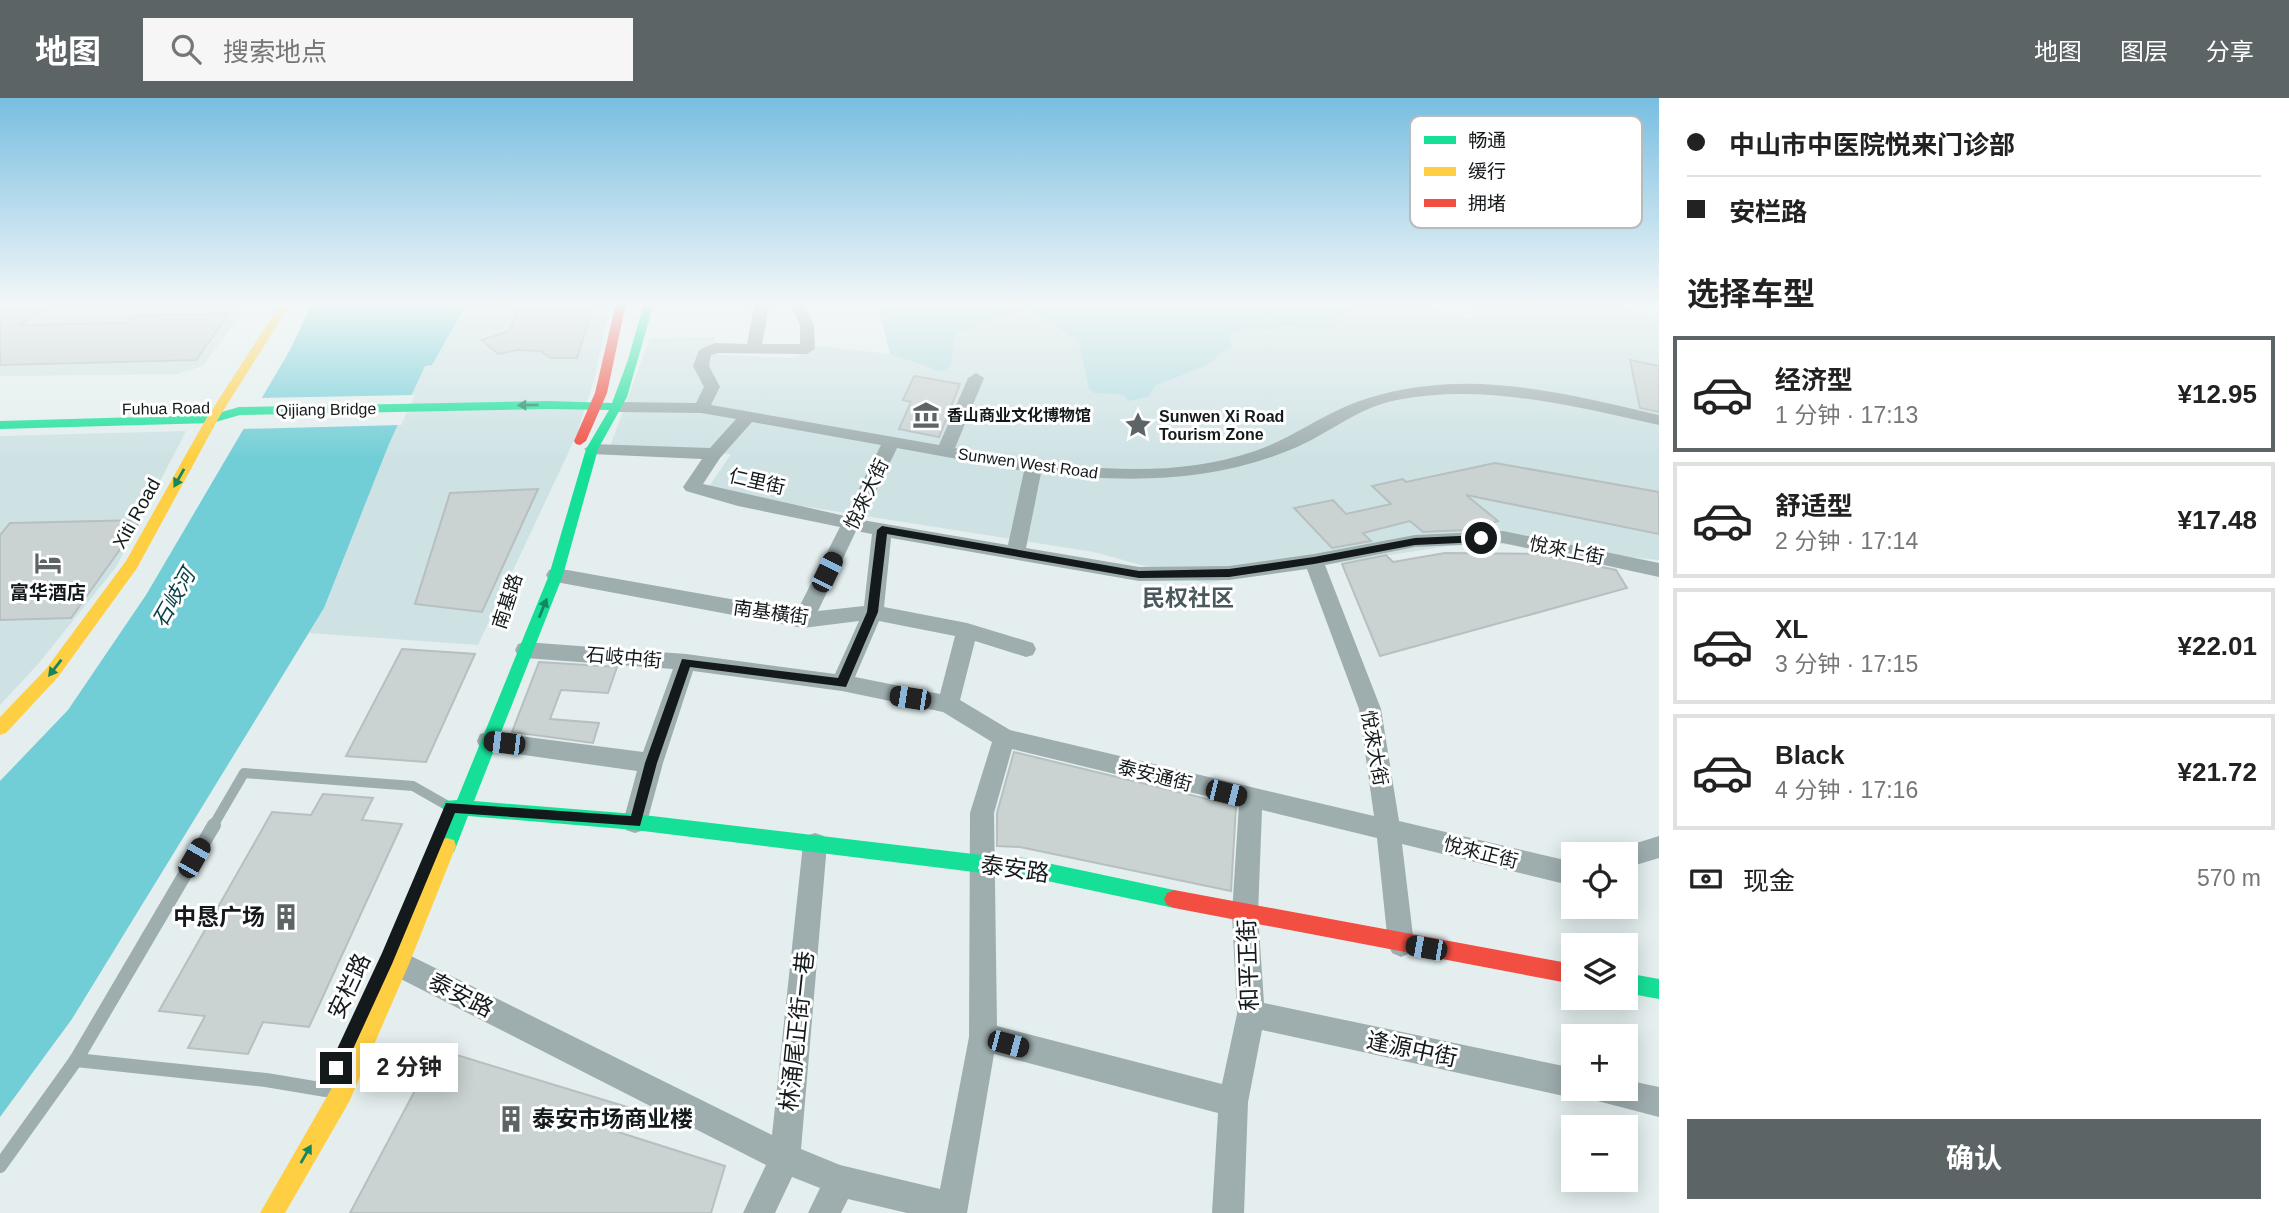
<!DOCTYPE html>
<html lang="zh">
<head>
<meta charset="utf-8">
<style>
	:root { --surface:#fff; --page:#f6f6f6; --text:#222; --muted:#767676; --line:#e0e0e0; --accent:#5d6465 }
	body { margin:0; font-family:Arial,"Noto Sans SC",sans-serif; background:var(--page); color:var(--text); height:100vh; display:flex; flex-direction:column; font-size:26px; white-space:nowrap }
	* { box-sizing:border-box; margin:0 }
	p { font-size:23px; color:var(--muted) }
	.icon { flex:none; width:38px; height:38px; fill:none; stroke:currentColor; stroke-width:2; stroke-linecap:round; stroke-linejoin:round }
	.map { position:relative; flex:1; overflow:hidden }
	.details { display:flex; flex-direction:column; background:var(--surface); width:630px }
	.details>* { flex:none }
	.hud { display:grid; align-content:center; height:154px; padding:0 28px; background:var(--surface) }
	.buttons { position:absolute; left:1561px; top:744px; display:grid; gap:14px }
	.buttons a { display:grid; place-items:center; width:77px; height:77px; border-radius:0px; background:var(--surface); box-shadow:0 4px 18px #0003; font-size:35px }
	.end { position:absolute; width:32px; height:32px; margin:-16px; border:9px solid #141a1b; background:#fff; box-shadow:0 0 0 4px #fff }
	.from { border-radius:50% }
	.bubble { position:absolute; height:49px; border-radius:0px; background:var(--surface); box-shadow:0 4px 18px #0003; font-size:23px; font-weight:700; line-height:49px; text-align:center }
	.car { position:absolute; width:21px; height:42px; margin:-21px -10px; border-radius:9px; box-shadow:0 0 5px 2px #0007; background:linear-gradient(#222 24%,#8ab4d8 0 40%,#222 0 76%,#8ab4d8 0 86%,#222 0) }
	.hud b { display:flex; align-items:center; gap:24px; height:66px; font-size:26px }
	.hud b+b { border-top:2px solid var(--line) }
	.hud i { width:18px; height:18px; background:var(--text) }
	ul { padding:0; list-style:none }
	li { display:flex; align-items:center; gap:21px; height:116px; margin:0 14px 10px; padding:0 14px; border:4px solid var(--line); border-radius:0px }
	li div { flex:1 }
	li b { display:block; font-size:26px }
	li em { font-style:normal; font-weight:700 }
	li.on { border-color:var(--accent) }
	li>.icon { width:63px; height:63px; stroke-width:1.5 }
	h2 { padding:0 28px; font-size:32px; line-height:84px }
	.pay { display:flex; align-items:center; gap:18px; height:77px; padding:0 28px; font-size:26px }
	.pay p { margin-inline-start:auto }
	.primary-button { display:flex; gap:14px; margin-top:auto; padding:14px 28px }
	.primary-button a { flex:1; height:80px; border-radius:0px; background:var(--accent); color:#fff; font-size:28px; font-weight:700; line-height:80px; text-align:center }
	header { display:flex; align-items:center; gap:42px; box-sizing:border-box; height:98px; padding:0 35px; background:var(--accent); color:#fff }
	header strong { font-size:33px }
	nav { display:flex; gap:38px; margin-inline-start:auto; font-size:24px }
	.search { width:490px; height:63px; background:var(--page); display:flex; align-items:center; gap:18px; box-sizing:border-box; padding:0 24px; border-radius:0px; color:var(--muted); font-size:26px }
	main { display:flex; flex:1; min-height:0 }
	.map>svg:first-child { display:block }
	.built { fill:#cee2e4 }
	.green { fill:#b1dce0 }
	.water { fill:#71cdd6 }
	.pier { fill:#e4eeee }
	.building { fill:#cad2d2; stroke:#b7bfc0; stroke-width:2 }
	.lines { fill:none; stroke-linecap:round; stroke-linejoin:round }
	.lane-far1 { stroke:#9eadae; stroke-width:10 }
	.lane { stroke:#9eadae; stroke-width:14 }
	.street { fill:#9eadae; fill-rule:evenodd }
	.fast { fill:#16e098; fill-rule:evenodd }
	.slow { fill:#ffcf43; fill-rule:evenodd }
	.jam { fill:#f24e42; fill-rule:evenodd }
	.oneway { fill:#158760 }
	.route { fill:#141a1b }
	.labels { text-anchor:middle; stroke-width:6; stroke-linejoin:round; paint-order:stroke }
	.far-street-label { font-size:16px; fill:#141a1b; stroke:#fff }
	.far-poi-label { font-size:16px; font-weight:bold; fill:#141a1b; stroke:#fff; text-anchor:start }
	.street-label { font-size:19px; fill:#141a1b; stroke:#fff }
	.poi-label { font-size:19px; font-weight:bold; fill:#141a1b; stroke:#fff }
	.water-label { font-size:21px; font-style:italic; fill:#094349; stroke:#fff }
	.quarter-label { font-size:23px; font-weight:bold; fill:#4a595b; stroke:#fff }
	.near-street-label { font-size:23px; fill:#141a1b; stroke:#fff }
	.near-poi-label { font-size:23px; font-weight:bold; fill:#141a1b; stroke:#fff; text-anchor:end }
	.key { fill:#fff; stroke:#b8babb; stroke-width:2 }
	.key-label { font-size:19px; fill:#141a1b }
</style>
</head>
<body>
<header>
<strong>地图</strong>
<div class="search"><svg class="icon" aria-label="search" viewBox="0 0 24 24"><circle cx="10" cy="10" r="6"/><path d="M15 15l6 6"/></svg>搜索地点</div>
<nav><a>地图</a><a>图层</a><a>分享</a></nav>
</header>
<main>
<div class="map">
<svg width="1659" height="1115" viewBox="0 0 1659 1115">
	<rect width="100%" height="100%" fill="#e4eeee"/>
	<g class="built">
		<polygon points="0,205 248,205 204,267 194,271 177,276 0,278"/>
		<polygon points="467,205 610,205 595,278 577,336 478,547 309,535 324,510 389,346 425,267 432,267"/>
		<polygon points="1371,205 1429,205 1433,210 1453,209 1462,220 1476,219 1465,205 1613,205 1659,221 1659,462 1502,446 1448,448 1206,485 1094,454 706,393 731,356 609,351 650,240 715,239 719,257 795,260 819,248 890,256 942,274 951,268 955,236 1026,210 1078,243 1089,291 1094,295 1123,297 1155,288 1205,268 1227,238 1246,231 1270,232 1283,227 1304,232 1333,230 1345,215"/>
		<polygon points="186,333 116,469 39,565 0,607 0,338"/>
	</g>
	<polygon class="green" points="877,205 1371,205 1345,215 1333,230 1304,232 1283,227 1270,232 1246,231 1228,238 1232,248 1205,268 1155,288 1148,299 1129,303 1123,297 1094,295 1089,291 1078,243 1026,210 955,236 951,268 942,274 890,256"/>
	<polygon class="water" points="312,205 467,205 432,267 425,268 389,346 324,510 72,921 0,1019 0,683 68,612 146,497 290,252"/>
	<polygon class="pier" points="415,297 401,327 239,331 258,300"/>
	<g class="building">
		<polygon points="0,205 56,205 20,227 126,225 132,218 229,215 196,262 0,267"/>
		<polygon points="519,205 594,205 577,260 550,260 541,253 517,252 498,256 482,242 510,233"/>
		<polygon points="1630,262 1659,268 1659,314 1640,310"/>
		<polygon points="914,278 960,286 939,339 899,331 911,304 903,302"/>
		<polygon points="1495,365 1659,394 1659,436 1466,397 1498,423 1467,432 1423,434 1410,423 1363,435 1371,443 1332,450 1294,410 1333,402 1346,416 1391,406 1372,388 1403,381 1406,384"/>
		<polygon points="538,391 482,514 415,506 450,395"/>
		<polygon points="141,422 71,520 0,522 0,437 10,425"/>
		<polygon points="1445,455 1539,456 1563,461 1616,472 1627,490 1380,558 1342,466 1386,457 1393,464"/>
		<polygon points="402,551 475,556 426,664 346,658"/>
		<polygon points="539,564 617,569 608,595 561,592 550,621 599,625 593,645 512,634"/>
		<polygon points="1014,654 1236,708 1231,793 1020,749 997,748 997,715"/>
		<polygon points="323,696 373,700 362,722 402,726 309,929 263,924 248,956 188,950 205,918 159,913 272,714 311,717"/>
		<polygon points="437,951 627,1009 618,1034 725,1068 711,1115 350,1115"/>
	</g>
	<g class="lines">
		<polyline class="lane-far1" points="213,728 244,675 413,688 448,708"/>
		<g class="lane">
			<polyline points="76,962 266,982 326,992"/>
			<polyline points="0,1068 76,962 214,727"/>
		</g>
		<g class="street">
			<path d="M734 205H804L814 227 815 251 807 256 717 255 711 257 709 268 720 289 711 307 939 347 968 280 976 275 984 280 955 350C1052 367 1159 386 1255 353 1285 343 1308 326 1336 313 1365 299 1396 291 1428 288 1505 279 1584 300 1659 317V327C1573 308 1485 285 1397 302 1359 309 1331 334 1297 349 1215 385 1128 385 1041 375L1026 450 1139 469 1229 468 1314 456 1415 437 1503 433 1659 465V479L1503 445 1415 449 1325 467 1381 611 1399 723 1573 764V788L1402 746 1414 846 1410 855 1401 859 1392 855 1388 846 1377 740 1262 712 1258 816 1264 905 1573 970V990H1626V982L1659 989V1019L1586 1000 1583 995 1573 1000 1262 932 1248 1004 1244 1115H1212L1218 1015 994 956 967 1115H907L848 1101 841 1115H808L820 1090 792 1079 775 1115H743L766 1067 389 875 386 866 389 857 399 853 409 857 772 1037 803 746 806 738 815 735 824 738 827 746 801 1051 840 1067 940 1091 969 939 970 715 992 644 943 614 842 593 693 573 663 665 647 724 644 732 635 735 626 732 623 724 637 673 488 652 480 650 477 643 480 636 488 634 643 654 673 571 525 560 518 558 515 552 518 546 525 544 686 556 835 576 859 523 803 530 556 484 549 482 546 477 549 472 556 470 797 513 840 429 738 408 686 393 683 389 702 361 592 356 584 351 592 346 710 350 736 321 701 315 617 314 609 309 617 304 696 305 704 289 693 268 699 252 715 245 747 246 754 209H741ZM791 208 800 227V246H762L769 209ZM752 324 881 347 845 418 703 386 720 360ZM897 350 1024 373 1008 447 862 422ZM856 433 872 436 864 508 818 513ZM891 440 1139 483 1229 482 1307 471 1359 611 1374 718 1010 632 960 602 975 543 1026 559 1033 557 1036 551 1033 545 967 525 884 509ZM879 523 955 538 940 596 855 579ZM1012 651 1239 706 1232 816 1237 916 1222 986 997 928 994 715Z"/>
			<polygon points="1659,738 1659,760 1626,770 1626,756 1615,756 1617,751"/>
		</g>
		<g class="fast">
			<polygon points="644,205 654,205 627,299 598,351 563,477 474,703 635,716 982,757 1019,759 1174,792 1181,795 1184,801 1181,807 1174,810 1019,777 982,775 635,732 468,718 454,754 447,756 440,754 438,748 451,717 445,715 442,709 445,703 457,702 549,477 586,351 609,312 548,311 240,317 212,325 0,331 0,323 211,317 239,309 548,303 612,305 628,262"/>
			<polygon points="1626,875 1659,881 1659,901 1626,895"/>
		</g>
		<g class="slow">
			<polygon points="281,205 291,205 218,321 137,470 58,579 6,635 0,637 0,619 46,571 126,463 206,321"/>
			<polygon points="447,740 454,742 456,748 409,866 349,1004 285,1115 260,1115 333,988 391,860 438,748 440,742"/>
		</g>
		<g class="jam">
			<polygon points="616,205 626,205 607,295 586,343 580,347 576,346 574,343 595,295"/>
			<polygon points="1174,792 1573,866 1573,886 1174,810 1167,807 1164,801 1167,795"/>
		</g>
	</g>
	<defs><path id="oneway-solid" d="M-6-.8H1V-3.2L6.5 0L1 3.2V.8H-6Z" transform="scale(1.75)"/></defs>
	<g class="oneway">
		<use href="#oneway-solid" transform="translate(528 307) rotate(179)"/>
		<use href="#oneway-solid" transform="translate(179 380) rotate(119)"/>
		<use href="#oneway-solid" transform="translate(543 510) rotate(-68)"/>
		<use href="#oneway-solid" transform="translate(55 570) rotate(128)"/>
		<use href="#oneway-solid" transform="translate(306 1056) rotate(-60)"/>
	</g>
	<linearGradient id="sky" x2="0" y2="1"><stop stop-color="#78bee1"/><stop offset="0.57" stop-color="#f3f7f7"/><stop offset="1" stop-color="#f3f7f7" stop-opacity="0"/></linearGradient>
	<rect width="1659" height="361" fill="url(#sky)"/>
	<polygon class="route" points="882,428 1139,473 1229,471 1314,459 1415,440 1481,437 1486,440 1481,444 1415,447 1314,466 1229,479 1139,480 887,436 878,514 846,589 690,569 657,665 640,728 455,715 392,866 342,975 336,978 331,975 328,970 331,964 382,855 446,705 631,718 645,665 682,561 838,580 867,514 877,432"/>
	<defs>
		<symbol id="museum-bare" viewBox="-9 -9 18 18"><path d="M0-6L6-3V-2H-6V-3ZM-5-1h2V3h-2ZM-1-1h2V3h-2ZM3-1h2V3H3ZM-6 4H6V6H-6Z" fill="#5d6465" stroke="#fff" stroke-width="2.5" paint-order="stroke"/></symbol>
		<symbol id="sight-bare" viewBox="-9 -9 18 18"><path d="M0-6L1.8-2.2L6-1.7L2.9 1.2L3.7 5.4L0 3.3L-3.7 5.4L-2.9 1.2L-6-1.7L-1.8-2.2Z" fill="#5d6465" stroke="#fff" stroke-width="2.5" paint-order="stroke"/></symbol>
		<symbol id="hotel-bare" viewBox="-9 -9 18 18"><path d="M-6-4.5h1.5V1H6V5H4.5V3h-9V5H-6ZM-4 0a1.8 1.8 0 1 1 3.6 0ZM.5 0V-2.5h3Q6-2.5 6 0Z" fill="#5d6465" stroke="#fff" stroke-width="2.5" paint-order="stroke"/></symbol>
		<symbol id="building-bare" viewBox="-9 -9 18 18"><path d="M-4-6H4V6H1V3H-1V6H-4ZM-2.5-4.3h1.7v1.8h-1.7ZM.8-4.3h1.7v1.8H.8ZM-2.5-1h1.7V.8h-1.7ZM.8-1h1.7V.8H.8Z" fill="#5d6465" stroke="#fff" stroke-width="2.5" paint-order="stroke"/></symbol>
	</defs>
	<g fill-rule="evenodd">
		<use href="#museum-bare" x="907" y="298" width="38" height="38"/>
		<use href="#sight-bare" x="1119" y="308" width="38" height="38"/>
		<use href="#hotel-bare" x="29" y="446" width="38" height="38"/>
		<use href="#building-bare" x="267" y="800" width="38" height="38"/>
		<use href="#building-bare" x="492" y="1002" width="38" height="38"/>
	</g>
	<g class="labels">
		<g class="far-street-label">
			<text transform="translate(166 310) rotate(-1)" y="6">Fuhua Road</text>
			<text transform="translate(326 311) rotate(-1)" y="6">Qijiang Bridge</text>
			<text transform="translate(1028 365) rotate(8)" y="6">Sunwen West Road</text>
		</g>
		<g class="far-poi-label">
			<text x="947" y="323">香山商业文化博物馆</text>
			<text x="1159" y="324">Sunwen Xi Road<tspan x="1159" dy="18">Tourism Zone</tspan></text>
		</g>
		<g class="street-label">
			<text transform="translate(757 383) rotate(13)" y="7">仁里街</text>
			<text transform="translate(866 396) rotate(-64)" y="7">悅來大街</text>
			<text transform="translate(136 415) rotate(-61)" y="7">Xiti Road</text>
			<text transform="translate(1567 452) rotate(11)" y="7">悅來上街</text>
			<text transform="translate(507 503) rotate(-72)" y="7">南基路</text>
			<text transform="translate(771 514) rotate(8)" y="7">南基橫街</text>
			<text transform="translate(624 559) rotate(5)" y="7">石岐中街</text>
			<text transform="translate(1375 650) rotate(80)" y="7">悅來大街</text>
			<text transform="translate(1155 677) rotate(14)" y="7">泰安通街</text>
			<text transform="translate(1481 754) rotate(14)" y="7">悅來正街</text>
		</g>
		<g class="poi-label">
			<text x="48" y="501">富华酒店</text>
		</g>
		<g class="water-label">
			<text transform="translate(174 500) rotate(-60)" y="7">石岐河</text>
		</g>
		<g class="quarter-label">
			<text x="1188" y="508">民权社区</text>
		</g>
		<g class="near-street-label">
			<text transform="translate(1015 771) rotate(8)" y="8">泰安路</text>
			<text transform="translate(1248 867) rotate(-92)" y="8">和平正街</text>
			<text transform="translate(349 888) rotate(-65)" y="8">安栏路</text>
			<text transform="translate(461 897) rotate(27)" y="8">泰安路</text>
			<text transform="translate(797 933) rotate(-84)" y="8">林涌尾正街一巷</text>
			<text transform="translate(1412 951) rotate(12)" y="8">逢源中街</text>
		</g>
		<g class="near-poi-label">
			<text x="265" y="827">中恳广场</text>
			<text x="532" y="1029" text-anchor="start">泰安市场商业楼</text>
		</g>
	</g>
	<rect x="1410" y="18" width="232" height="112" rx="10" class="key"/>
	<rect x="1424" y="38" width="32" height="8" fill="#16e098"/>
	<rect x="1424" y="69" width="32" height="9" fill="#ffcf43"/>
	<rect x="1424" y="101" width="32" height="8" fill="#f24e42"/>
	<g class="key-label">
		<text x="1468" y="49">畅通</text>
		<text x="1468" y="80">缓行</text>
		<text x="1468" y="112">拥堵</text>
	</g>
</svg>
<div class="buttons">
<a><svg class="icon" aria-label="locate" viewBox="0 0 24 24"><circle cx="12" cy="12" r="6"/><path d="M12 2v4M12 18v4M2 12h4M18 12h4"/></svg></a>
<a><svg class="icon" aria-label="layers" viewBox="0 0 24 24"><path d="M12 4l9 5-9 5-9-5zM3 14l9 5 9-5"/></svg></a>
<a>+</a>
<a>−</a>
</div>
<i class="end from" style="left:1481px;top:440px"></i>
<i class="end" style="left:336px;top:970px"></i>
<div class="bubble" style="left:360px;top:945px;width:98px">2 分钟</div>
<i class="car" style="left:827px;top:474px;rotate:26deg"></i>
<i class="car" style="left:910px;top:600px;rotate:279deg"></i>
<i class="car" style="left:504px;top:645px;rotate:277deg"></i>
<i class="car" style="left:1226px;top:695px;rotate:104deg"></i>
<i class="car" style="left:194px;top:760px;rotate:30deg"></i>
<i class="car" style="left:1426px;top:850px;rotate:280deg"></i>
<i class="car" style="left:1008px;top:946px;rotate:105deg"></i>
</div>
<section class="details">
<div class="hud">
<b><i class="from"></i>中山市中医院悦来门诊部</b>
<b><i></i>安栏路</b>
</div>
<h2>选择车型</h2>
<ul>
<li class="on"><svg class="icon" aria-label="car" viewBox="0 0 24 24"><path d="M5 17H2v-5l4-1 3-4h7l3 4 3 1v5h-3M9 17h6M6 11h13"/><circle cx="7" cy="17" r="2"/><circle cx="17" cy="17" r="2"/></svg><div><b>经济型</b><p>1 分钟 · 17:13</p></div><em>¥12.95</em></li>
<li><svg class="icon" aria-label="car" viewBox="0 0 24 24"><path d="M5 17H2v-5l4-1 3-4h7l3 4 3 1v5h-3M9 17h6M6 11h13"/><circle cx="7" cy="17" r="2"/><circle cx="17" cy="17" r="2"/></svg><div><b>舒适型</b><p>2 分钟 · 17:14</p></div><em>¥17.48</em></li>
<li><svg class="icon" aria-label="car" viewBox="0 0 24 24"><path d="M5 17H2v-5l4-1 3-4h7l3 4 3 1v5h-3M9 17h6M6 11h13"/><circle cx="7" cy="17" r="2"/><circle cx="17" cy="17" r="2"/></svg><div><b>XL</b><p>3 分钟 · 17:15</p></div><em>¥22.01</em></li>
<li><svg class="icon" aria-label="car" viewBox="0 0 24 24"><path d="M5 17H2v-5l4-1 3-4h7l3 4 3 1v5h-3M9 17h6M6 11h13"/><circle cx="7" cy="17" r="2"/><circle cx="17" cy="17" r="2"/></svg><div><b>Black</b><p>4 分钟 · 17:16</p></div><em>¥21.72</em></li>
</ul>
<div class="pay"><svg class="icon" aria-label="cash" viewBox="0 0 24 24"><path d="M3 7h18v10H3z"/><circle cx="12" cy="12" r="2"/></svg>现金<p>570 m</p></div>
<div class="primary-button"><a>确认</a></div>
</section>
</main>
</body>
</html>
